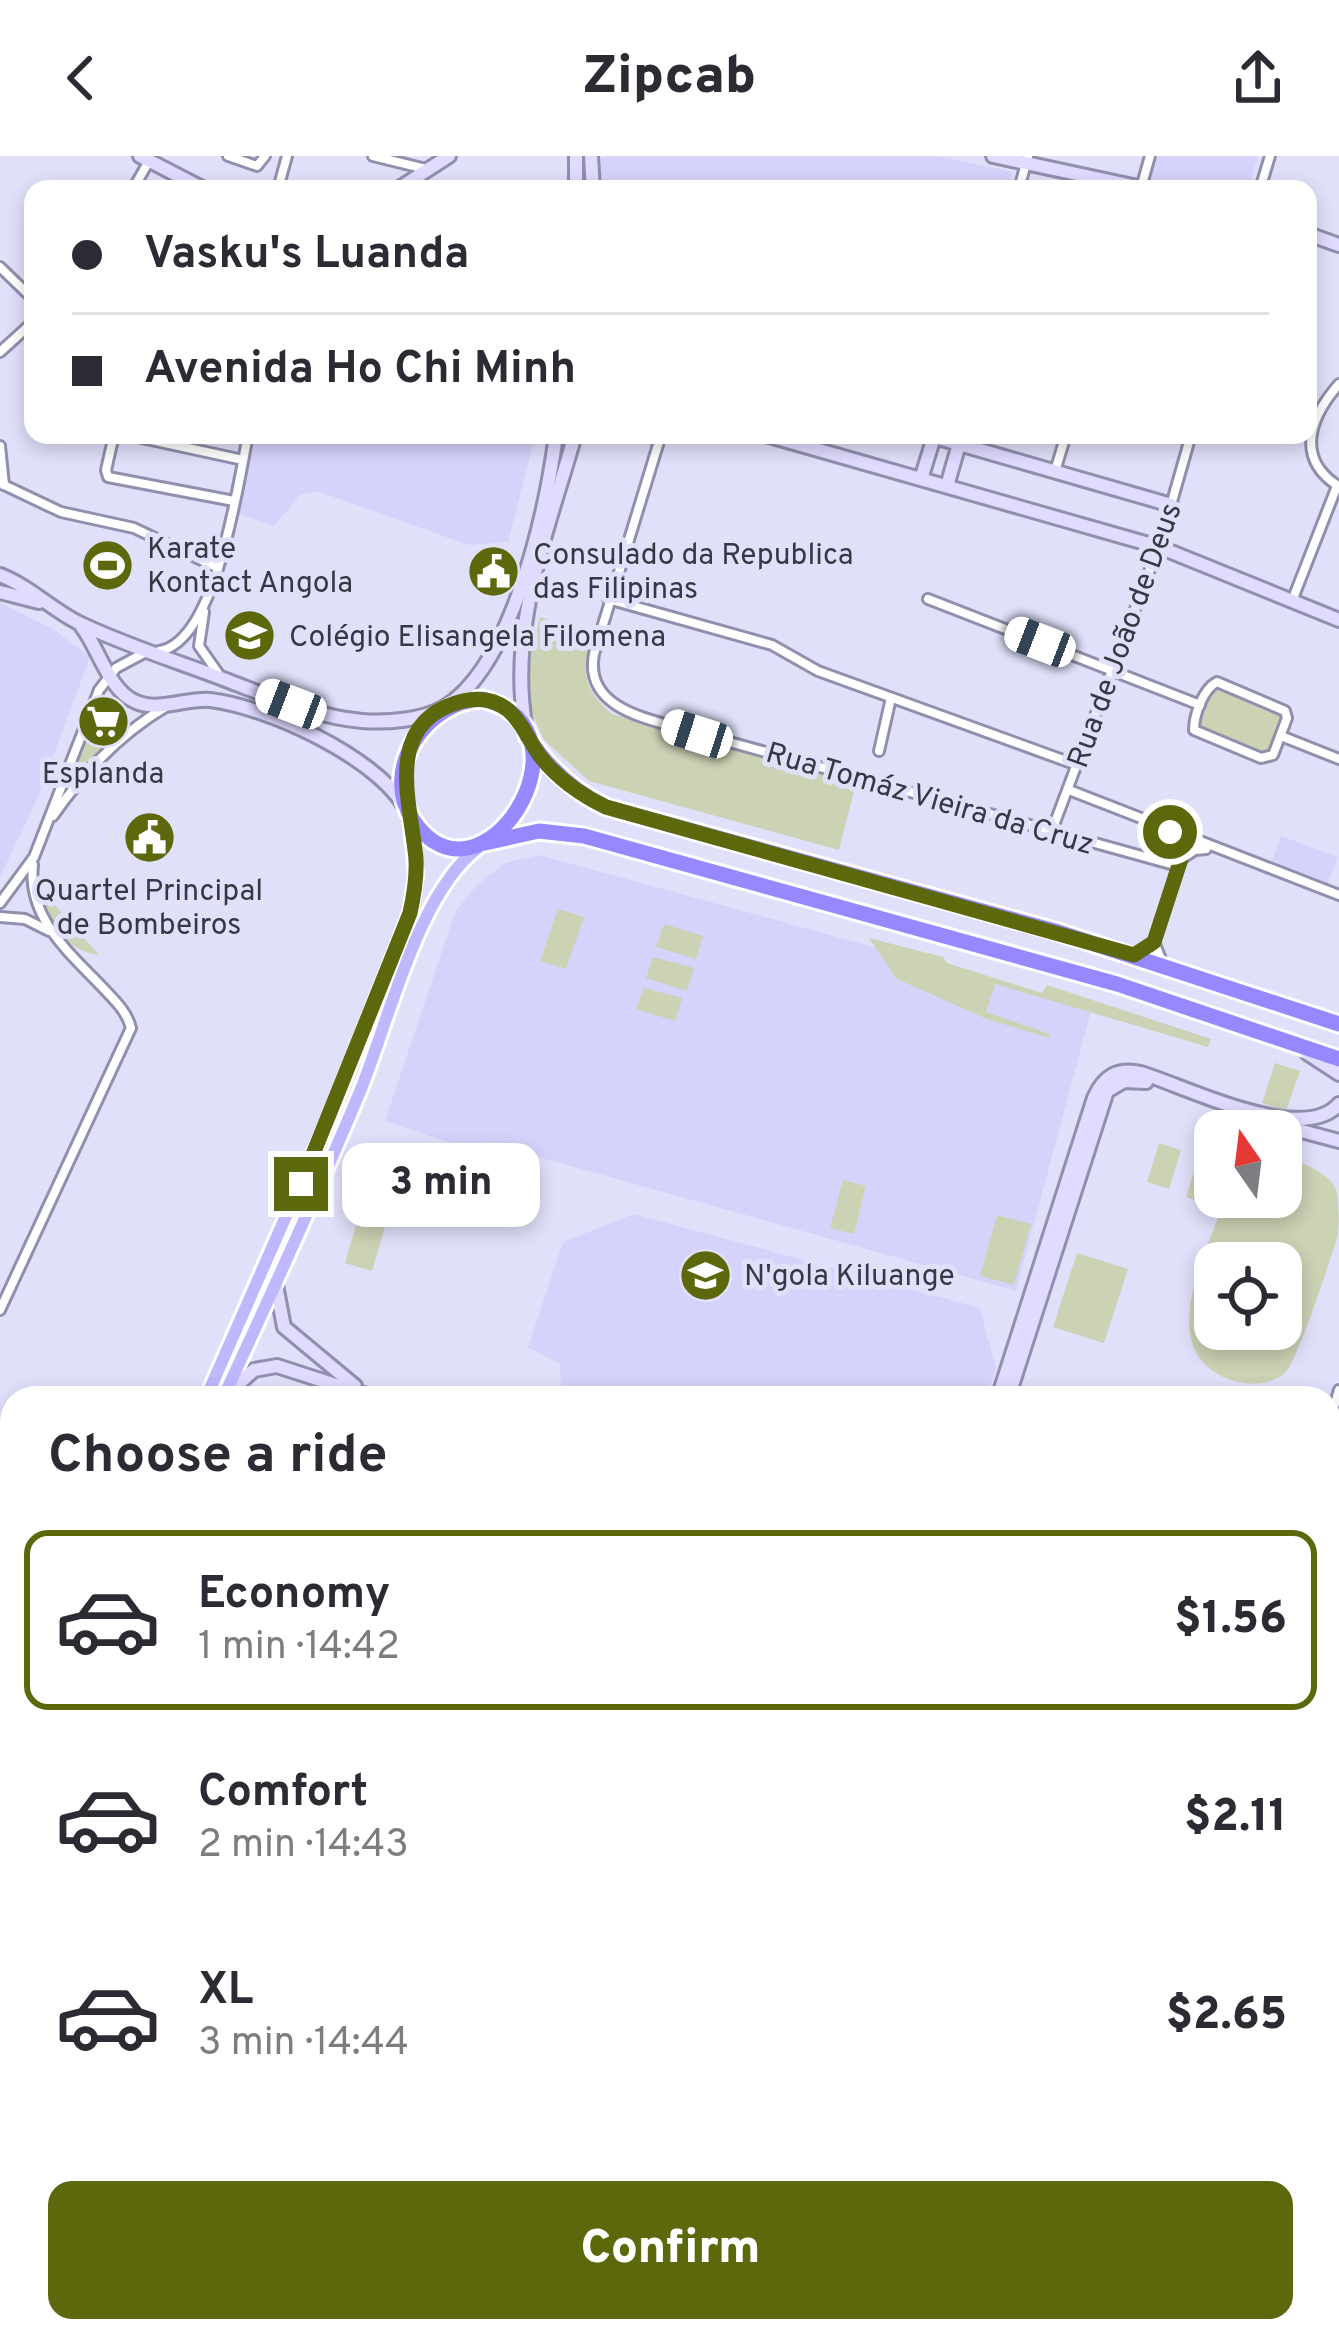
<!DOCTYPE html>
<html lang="en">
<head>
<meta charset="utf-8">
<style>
	:root { --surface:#fff; --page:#f7f7f7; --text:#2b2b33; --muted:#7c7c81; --line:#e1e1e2; --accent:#5d680c }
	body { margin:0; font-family:Overpass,sans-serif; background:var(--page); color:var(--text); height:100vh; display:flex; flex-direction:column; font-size:45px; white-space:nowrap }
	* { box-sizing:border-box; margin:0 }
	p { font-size:39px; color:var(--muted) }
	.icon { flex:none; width:66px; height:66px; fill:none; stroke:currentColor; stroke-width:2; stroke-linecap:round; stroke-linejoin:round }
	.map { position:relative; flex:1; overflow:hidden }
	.drawer { position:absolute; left:0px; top:1230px; width:1341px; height:957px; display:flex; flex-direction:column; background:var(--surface); border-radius:36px 36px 0 0; box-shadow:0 6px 18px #0003 }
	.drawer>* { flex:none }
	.banner { position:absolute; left:24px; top:24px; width:1293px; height:264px; border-radius:24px; box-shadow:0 6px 18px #0003; display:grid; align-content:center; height:264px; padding:0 48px; background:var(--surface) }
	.needle { width:78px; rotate:346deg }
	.fabs { position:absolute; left:1194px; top:954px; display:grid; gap:24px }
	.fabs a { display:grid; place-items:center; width:108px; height:108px; border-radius:24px; background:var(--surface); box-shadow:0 6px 18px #0003; font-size:60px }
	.end { position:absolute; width:54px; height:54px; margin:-27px; border:15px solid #5d680c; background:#fff; box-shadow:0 0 0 6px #fff }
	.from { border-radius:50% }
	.bubble { position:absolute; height:84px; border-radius:24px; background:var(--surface); box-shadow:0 6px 18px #0003; font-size:39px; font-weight:800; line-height:84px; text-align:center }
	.car { position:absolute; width:36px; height:72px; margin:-36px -18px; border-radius:15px; box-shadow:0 0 9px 3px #0007; background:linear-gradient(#fff 24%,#345 0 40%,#fff 0 76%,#345 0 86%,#fff 0) }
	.banner b { display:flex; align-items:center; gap:42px; height:114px; font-size:45px }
	.banner b+b { border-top:3px solid var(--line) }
	.banner i { width:30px; height:30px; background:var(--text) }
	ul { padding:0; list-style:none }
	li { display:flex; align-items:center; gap:36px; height:180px; margin:0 24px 18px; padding:0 24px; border:6px solid transparent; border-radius:24px }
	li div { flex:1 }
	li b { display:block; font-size:45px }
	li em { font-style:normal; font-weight:800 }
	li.current { border-color:var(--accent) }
	li>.icon { width:108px; height:108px; stroke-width:1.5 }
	h2 { padding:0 48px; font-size:54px; line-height:144px }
	.button { display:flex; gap:24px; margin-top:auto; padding:24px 48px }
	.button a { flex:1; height:138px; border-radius:24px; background:var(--accent); color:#fff; font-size:48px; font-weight:800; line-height:138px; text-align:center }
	header { display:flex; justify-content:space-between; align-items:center; height:156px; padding:0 48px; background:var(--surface); font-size:54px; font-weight:800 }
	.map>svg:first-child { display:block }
	.built { fill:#d5d3fb }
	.green { fill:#ccd2b4; fill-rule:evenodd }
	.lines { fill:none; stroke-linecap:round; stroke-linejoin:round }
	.street-casing { stroke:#908fac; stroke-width:14 }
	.secondary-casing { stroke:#908fac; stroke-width:18 }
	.primary-casing { stroke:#fff; stroke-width:18 }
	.highway-casing { stroke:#fff; stroke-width:21 }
	.street { stroke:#fff; stroke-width:8 }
	.secondary { stroke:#e0dbff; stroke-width:12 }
	.primary { stroke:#c0b8ff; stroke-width:12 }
	.highway { stroke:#9688ff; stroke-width:15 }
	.route { stroke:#5d680c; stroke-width:15 }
	.labels { text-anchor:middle; stroke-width:10; stroke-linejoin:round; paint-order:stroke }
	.poi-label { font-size:30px; fill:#383744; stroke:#e0e0fa; text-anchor:start }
	.street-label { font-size:30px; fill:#383744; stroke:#e0e0fa }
</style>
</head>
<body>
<header><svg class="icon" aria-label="back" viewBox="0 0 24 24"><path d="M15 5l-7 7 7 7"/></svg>Zipcab<svg class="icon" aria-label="share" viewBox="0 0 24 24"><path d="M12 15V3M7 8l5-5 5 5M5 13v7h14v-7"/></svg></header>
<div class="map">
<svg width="1339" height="2186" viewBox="0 0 1339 2186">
	<rect width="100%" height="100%" fill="#e0e0fa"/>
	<g class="built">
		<polygon points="609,0 937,0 1013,16 1008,33 598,33 597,3"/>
		<polygon points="1158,0 1258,0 1248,33 1185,33 1150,25"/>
		<polygon points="256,279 530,279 535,281 508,386 469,389 317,335 301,338 274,370 240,358"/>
		<polygon points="0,447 54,474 90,501 39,639 0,721"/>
		<polygon points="1281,680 1338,701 1327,729 1271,708"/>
		<polygon points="539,699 1092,851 1016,1135 485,986 481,997 385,965 455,756 477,729 505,707"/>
		<polygon points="634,1058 980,1152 996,1213 986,1242 561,1242 560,1208 528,1191 563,1086"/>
	</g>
	<g class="green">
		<path d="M540 461 592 479C583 518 580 529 612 558L857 623 839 694 589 625 544 584 526 544 529 506Z"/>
		<polygon points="1213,528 1285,557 1268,599 1195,571"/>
		<polygon points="108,541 127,562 116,583 67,625 95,545"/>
		<path d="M36 728 99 799C62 794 45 761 36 728Z"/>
		<polygon points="558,753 584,761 566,813 540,805"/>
		<polygon points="664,768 703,780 696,803 656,791"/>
		<polygon points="869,782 943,801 947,807 1042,837 1047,829 1211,883 1208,891 995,828 986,856 1050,878 1049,882 987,863 897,823"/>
		<polygon points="653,801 694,812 687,835 646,822"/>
		<polygon points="644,832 682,842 675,865 636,853"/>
		<polygon points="1275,907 1300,915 1286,955 1262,947"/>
		<polygon points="380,987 408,995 391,1049 364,1040"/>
		<polygon points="1159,987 1181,994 1169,1033 1147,1026"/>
		<polygon points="1198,1002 1215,1007 1215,1027 1209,1048 1186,1041"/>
		<path d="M1281 1002C1302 1006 1324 1013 1336 1033 1339 1044 1339 1066 1338 1078 1333 1098 1296 1207 1286 1216 1272 1229 1251 1230 1234 1225 1150 1198 1206 1098 1226 1041H1281ZM1215 1107H1281V1173H1215Z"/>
		<polygon points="843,1024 866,1030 854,1078 830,1072"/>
		<polygon points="361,1052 388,1060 372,1115 345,1107"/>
		<polygon points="997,1059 1031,1068 1014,1129 980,1120"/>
		<polygon points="1077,1097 1128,1113 1104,1187 1053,1171"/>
		<polygon points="39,2175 206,2175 203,2186 36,2186"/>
	</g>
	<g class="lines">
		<defs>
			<g id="street">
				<polyline points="228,0 257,10 265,0"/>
				<polyline points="373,0 430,14"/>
				<polyline points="1141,32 1150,0"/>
				<polyline points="133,33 149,5"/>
				<polyline points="278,33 287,0"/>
				<polyline points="1019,33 1028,0"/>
				<polyline points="1260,33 1270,0"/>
				<polyline points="0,111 33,143"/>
				<polyline points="0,196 33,166"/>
				<polyline points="114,279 106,314 108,321 234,345"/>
				<polyline points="128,279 243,304"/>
				<path d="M661 279 594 498C583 556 656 564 697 577L1178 710"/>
				<polyline points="0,290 4,329"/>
				<polyline points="1055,315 1066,279"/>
				<polyline points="4,329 61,356 134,372 218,412"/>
				<path d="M1338 330C1295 302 1310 261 1339 228"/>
				<polyline points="1171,349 1191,279"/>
				<polyline points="608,443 772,489 818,515 1077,609"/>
				<polyline points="928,443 1200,549"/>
				<polyline points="1292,445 1337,330"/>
				<polyline points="204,456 199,490 218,517"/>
				<path d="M159 495C216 486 238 329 248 279"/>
				<path d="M1217 526 1285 555 1287 562 1273 599 1261 602 1194 574C1194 559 1203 533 1217 526Z"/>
				<polyline points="1281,580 1339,603"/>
				<polyline points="879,595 891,542"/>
				<polyline points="1069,634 1339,739"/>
				<path d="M53 660C83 617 121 577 167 550"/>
				<polyline points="1051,677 1158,392"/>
				<polyline points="1181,703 1195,694 1206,693"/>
				<polyline points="0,747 34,701 99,534 116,512 144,497"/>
				<polyline points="0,761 25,763 49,775"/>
				<polyline points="1163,808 1154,786 1181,703"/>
				<path d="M0 1154 131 872C127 856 116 846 105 834 71 798 27 763 33 709"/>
				<polyline points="1329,1268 1339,1234"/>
				<polyline points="1329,1381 1339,1379"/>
				<polyline points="0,1567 12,1565"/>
				<polyline points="0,1589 11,1627"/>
				<polyline points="1329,1652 1339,1659"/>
				<polyline points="1329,1955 1339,1912"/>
			</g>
			<g id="secondary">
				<polyline points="140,0 204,33"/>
				<polyline points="576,0 576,33"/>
				<polyline points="591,0 593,33"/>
				<polyline points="993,0 1147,33"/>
				<polyline points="398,33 449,0"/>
				<polyline points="1308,78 1339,89"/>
				<polyline points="766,279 1159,391 1339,464"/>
				<polyline points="928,279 1171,349 1159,391"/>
				<polyline points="921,323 934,281"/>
				<polyline points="947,330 959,288"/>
				<path d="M0 419C29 430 50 452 77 466 126 490 180 506 231 526 273 542 317 561 362 565 387 567 422 564 443 552 513 511 546 354 556 279"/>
				<polyline points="0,436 39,446"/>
				<path d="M82 471C99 493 109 535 136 546 159 556 186 542 210 544 268 551 371 599 403 648"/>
				<path d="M526 573C507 474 548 374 575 279"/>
				<polyline points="1307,897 1339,918"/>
				<polyline points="1279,969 1339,985"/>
				<polyline points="276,1129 284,1171 355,1230"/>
				<polyline points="225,1240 254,1214 277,1210 376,1242"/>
				<path d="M998 1242 1094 942C1104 920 1117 912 1141 917 1187 931 1303 990 1339 948"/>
				<polyline points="1008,1242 1107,935 1124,925 1146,926"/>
				<polyline points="1329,1955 1339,1957"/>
			</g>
			<g id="primary">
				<polyline points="206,1242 330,960 410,757 416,719 410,661"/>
				<path d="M223 1242C270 1141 316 1040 359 938 389 866 417 737 479 691"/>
				<polyline points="0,1673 12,1623"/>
				<polyline points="0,1741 12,1747"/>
				<polyline points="0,1802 12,1784"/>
			</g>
			<g id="highway">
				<path d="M482 543C603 572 480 765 413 664 379 613 427 545 482 543Z"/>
				<path d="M527 580C548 612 573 635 606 651L1055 775 1339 868"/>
				<polyline points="485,687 539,675 584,680 1117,828 1339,903"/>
			</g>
		</defs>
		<use href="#street" class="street-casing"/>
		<use href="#secondary" class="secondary-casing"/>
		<use href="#primary" class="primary-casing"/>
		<use href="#highway" class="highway-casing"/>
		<use href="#street" class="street"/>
		<use href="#secondary" class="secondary"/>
		<use href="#primary" class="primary"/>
		<use href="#highway" class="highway"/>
	</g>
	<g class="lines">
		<path class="route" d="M301 1028 410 757C414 739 417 721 416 702 411 649 383 570 456 547 475 541 493 542 508 554 523 567 529 585 540 600 557 622 581 639 606 651L1134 799 1154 786 1181 703 1170 676"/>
	</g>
	<defs>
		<symbol id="stadium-disc" viewBox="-11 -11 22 22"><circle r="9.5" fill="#5d680c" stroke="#e0e0fa"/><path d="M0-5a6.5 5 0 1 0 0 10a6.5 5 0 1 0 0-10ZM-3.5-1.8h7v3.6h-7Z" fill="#fff"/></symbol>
		<symbol id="civic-disc" viewBox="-11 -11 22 22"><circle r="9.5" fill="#5d680c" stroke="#e0e0fa"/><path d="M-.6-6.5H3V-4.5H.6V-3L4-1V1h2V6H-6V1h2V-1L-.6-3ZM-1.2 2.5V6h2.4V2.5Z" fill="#fff"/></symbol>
		<symbol id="school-disc" viewBox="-11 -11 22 22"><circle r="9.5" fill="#5d680c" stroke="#e0e0fa"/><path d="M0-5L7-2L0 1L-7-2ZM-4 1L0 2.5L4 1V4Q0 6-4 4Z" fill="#fff"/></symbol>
		<symbol id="supermarket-disc" viewBox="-11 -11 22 22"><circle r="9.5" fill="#5d680c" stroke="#e0e0fa"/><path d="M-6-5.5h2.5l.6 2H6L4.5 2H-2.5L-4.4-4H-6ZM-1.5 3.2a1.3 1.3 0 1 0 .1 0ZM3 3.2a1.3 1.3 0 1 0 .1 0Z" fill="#fff"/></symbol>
		<symbol id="university-disc" viewBox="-11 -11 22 22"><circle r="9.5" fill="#5d680c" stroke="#e0e0fa"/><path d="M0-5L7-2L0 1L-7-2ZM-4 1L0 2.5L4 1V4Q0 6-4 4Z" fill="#fff"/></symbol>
	</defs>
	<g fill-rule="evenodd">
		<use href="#stadium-disc" x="78" y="380" width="59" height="59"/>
		<use href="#civic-disc" x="464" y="386" width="59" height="59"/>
		<use href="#school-disc" x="220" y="450" width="59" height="59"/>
		<use href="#supermarket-disc" x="74" y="536" width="59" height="59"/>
		<use href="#civic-disc" x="120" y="652" width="59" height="59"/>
		<use href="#university-disc" x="676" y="1090" width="59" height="59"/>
	</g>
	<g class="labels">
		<g class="poi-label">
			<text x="147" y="402">Karate<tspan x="147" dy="34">Kontact Angola</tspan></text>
			<text x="533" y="408">Consulado da Republica<tspan x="533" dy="34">das Filipinas</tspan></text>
			<text x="289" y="490">Colégio Elisangela Filomena</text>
			<text x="103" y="627" text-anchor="middle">Esplanda</text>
			<text x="149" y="744" text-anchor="middle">Quartel Principal<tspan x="149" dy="34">de Bombeiros</tspan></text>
			<text x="744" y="1129">N'gola Kiluange</text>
		</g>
		<g class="street-label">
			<text transform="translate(1124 479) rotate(-70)" y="10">Rua de João de Deus</text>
			<text transform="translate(930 642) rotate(16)" y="10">Rua Tomáz Vieira da Cruz</text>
		</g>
	</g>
</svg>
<div class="fabs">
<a><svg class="needle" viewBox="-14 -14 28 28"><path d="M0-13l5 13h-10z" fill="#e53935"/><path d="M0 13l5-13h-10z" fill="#7c7c81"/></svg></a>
<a><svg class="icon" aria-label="locate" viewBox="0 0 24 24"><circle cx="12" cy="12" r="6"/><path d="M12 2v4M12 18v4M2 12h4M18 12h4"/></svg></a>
</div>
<i class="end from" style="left:1170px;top:676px"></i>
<i class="end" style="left:301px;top:1028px"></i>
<div class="bubble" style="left:342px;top:987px;width:198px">3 min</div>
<i class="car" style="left:1040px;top:486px;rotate:291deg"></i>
<i class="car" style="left:291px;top:548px;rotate:291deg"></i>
<i class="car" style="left:697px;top:578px;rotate:288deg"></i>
<div class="banner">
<b><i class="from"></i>Vasku's Luanda</b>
<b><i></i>Avenida Ho Chi Minh</b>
</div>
<section class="drawer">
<h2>Choose a ride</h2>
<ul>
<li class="current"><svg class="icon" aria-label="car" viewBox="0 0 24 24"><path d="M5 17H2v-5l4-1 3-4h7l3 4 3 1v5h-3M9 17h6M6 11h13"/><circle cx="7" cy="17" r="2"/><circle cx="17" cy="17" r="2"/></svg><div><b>Economy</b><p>1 min · 14:42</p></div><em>$1.56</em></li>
<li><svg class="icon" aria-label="car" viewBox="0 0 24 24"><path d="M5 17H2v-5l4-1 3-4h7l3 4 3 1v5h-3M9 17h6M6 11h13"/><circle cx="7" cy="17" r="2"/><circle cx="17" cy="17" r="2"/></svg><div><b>Comfort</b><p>2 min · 14:43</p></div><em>$2.11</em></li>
<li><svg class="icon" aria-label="car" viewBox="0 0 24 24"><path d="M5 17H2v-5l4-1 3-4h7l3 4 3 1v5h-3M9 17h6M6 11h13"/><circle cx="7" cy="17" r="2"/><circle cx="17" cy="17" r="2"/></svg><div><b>XL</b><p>3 min · 14:44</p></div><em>$2.65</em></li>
</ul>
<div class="button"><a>Confirm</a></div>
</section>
</div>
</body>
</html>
